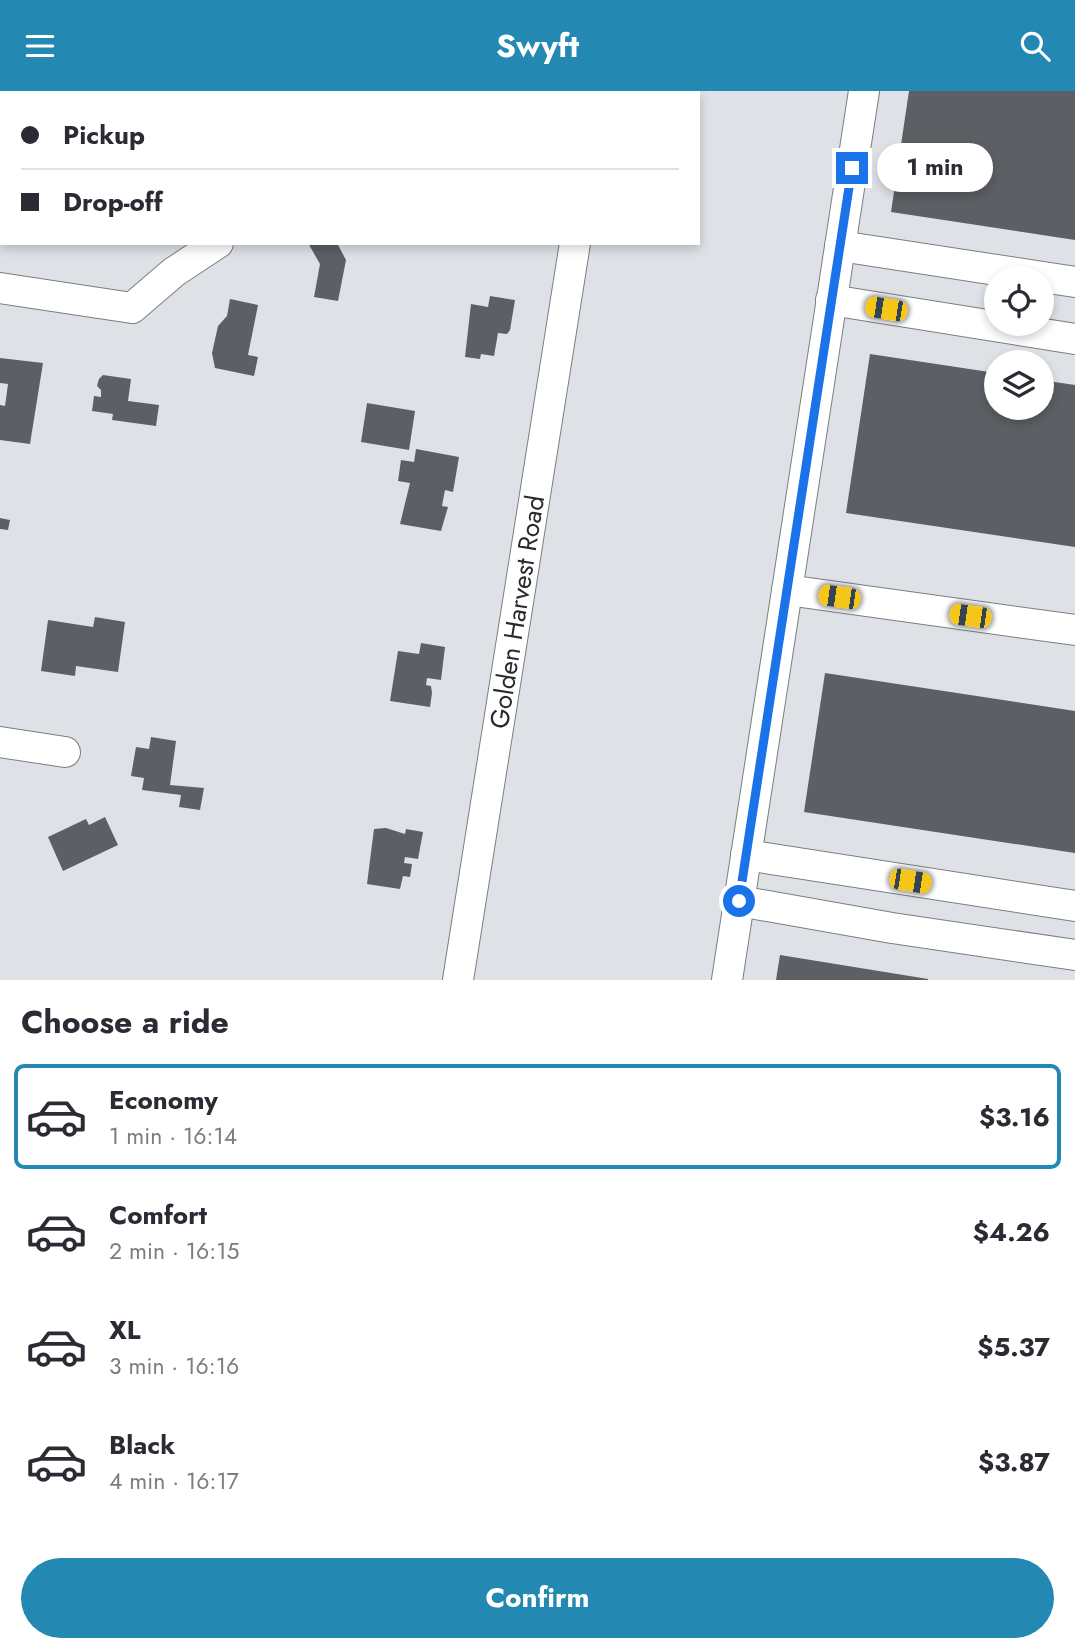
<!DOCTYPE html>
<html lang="en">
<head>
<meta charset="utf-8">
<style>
	:root { --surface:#fff; --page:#f2f2f3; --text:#2b2b33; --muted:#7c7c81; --line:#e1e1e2; --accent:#2389b2 }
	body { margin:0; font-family:Jost,sans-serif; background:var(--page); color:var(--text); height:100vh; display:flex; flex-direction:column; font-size:26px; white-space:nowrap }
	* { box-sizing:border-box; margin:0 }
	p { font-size:23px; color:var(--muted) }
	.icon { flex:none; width:38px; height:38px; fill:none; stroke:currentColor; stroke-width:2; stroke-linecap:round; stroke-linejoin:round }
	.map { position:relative; height:889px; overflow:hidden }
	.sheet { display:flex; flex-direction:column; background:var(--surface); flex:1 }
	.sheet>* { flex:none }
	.guide { position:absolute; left:0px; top:0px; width:700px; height:154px; box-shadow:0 4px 10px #0003; display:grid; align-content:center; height:154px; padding:0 21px; background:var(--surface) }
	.tools { position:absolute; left:984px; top:175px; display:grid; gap:14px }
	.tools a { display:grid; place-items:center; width:70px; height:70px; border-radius:50%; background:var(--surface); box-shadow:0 4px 10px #0003; font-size:35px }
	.end { position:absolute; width:32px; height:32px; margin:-16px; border:9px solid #1a73e8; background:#fff; box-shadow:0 0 0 4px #fff }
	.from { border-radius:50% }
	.bubble { position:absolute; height:49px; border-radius:24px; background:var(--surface); box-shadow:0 4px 10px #0003; font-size:23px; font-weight:700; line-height:49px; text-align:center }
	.car { position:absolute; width:21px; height:42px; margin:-21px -10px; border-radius:9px; box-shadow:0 0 5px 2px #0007; background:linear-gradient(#f5c518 24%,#345 0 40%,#f5c518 0 76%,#345 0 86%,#f5c518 0) }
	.guide b { display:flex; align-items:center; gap:24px; height:66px; font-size:26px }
	.guide b+b { border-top:2px solid var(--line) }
	.guide i { width:18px; height:18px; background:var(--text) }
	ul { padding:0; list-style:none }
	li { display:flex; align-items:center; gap:21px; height:105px; margin:0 14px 10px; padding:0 7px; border:4px solid transparent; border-radius:10px }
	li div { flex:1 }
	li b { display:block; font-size:26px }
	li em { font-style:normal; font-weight:700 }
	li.on { border-color:var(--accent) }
	li>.icon { width:63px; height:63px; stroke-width:1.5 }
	h2 { padding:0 21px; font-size:32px; line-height:84px }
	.cta { display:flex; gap:14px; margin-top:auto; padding:14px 21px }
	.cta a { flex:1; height:80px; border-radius:42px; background:var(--accent); color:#fff; font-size:28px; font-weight:700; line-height:80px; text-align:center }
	header { display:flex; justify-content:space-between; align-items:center; height:91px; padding:0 21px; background:var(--accent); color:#fff; font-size:32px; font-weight:700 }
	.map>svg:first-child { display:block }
	.building { fill:#5c5f64 }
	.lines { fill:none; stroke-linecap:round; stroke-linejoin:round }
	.minor-casing { stroke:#7a7d82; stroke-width:32 }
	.minor { stroke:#fff; stroke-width:30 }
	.route { stroke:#1a73e8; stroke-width:9 }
	.labels { text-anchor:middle; stroke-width:7; stroke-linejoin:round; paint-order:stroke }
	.street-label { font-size:26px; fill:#292a2c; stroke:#fff }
</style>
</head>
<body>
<header><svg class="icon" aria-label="menu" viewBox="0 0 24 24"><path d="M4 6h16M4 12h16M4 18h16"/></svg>Swyft<svg class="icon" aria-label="search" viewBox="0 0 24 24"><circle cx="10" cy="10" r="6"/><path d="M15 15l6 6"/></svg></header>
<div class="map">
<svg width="1075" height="889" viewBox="0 0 1075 889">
	<rect width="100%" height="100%" fill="#dee2e7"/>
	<g class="building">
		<polygon points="909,0 1075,0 1075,149 891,121"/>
		<polygon points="308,152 337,152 346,169 338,210 314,206 320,173"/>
		<polygon points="490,205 515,209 510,239 507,243 498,242 494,265 481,263 480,268 465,266 471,213 488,216"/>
		<polygon points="230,208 258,214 248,264 258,266 254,285 215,277 212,262 218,235 227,225"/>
		<polygon points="870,263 996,282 996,317 1041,317 1041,289 1075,294 1075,456 846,422"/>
		<polygon points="0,267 43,272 30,353 0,349 0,314 5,315 8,293 0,292"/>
		<polygon points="103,284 131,288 128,310 159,314 156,335 112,329 113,323 92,320 94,305 101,306 101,299 97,295 99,288"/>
		<polygon points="367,312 415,320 409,359 361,351"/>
		<polygon points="416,358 459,366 453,401 445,399 442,415 448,416 441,440 400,433 410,392 398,390 401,369 414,371"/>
		<polygon points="0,427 10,429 8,439 0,438"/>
		<polygon points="95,526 125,531 118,581 76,575 75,585 41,580 48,529 93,536"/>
		<polygon points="421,552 445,556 441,589 427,587 426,594 431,595 432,602 430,616 390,610 398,560 419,563"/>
		<polygon points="825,582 1075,620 1075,762 804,721"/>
		<polygon points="151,646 176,650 170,694 204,697 200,719 179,716 181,704 142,699 144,687 131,685 136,656 149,658"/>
		<polygon points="105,726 118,754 63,780 48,746 86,728 89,734"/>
		<polygon points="386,737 405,743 406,738 423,741 418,768 405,766 404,772 412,773 410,786 403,785 400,798 367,793 374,738"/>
		<polygon points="780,864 928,888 928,889 776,889"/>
	</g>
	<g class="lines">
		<defs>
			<g id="minor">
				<polyline points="599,2 599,0"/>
				<polyline points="840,155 1075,191"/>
				<polyline points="0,197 132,217 174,181 218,152"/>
				<polyline points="831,209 1075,248"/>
				<polyline points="787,499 1075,539"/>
				<polyline points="0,651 65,661"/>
				<polyline points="746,764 1075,815"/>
				<polyline points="739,810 892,837 1075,864"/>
				<polyline points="458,889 575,152"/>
				<polyline points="727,889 864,0"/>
			</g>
		</defs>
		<use href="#minor" class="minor-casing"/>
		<use href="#minor" class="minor"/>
	</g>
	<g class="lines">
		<polyline class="route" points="739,810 852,77"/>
	</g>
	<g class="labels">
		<g class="street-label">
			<text transform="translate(517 521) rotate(-81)" y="9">Golden Harvest Road</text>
		</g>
	</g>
</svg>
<div class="tools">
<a><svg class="icon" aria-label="locate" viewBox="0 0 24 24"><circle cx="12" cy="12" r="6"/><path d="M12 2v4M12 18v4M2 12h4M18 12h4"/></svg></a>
<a><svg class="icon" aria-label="layers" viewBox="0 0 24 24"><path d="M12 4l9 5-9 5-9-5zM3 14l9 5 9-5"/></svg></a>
</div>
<i class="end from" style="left:739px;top:810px"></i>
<i class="end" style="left:852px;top:77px"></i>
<div class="bubble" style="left:877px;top:52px;width:116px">1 min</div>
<i class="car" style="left:886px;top:218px;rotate:279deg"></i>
<i class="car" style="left:839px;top:506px;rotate:278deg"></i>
<i class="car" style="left:970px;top:525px;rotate:278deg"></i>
<i class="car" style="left:910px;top:790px;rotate:99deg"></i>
<div class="guide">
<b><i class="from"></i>Pickup</b>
<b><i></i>Drop-off</b>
</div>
</div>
<section class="sheet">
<h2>Choose a ride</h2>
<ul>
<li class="on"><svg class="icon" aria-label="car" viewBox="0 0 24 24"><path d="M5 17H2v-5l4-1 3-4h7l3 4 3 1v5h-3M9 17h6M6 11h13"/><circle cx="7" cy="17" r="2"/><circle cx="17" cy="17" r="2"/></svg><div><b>Economy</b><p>1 min · 16:14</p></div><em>$3.16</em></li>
<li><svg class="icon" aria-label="car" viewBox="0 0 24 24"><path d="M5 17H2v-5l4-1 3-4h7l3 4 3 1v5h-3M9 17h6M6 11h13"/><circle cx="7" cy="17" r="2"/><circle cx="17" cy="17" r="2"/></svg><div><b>Comfort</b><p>2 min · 16:15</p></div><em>$4.26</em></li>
<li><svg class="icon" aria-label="car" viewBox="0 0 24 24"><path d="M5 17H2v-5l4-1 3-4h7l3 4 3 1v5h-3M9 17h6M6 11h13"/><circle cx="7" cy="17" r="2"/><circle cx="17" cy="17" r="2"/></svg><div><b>XL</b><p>3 min · 16:16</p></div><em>$5.37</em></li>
<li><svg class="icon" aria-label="car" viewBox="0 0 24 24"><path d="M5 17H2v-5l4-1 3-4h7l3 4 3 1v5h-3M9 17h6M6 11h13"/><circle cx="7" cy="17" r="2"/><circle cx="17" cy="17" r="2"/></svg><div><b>Black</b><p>4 min · 16:17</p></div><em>$3.87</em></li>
</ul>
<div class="cta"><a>Confirm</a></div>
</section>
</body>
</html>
